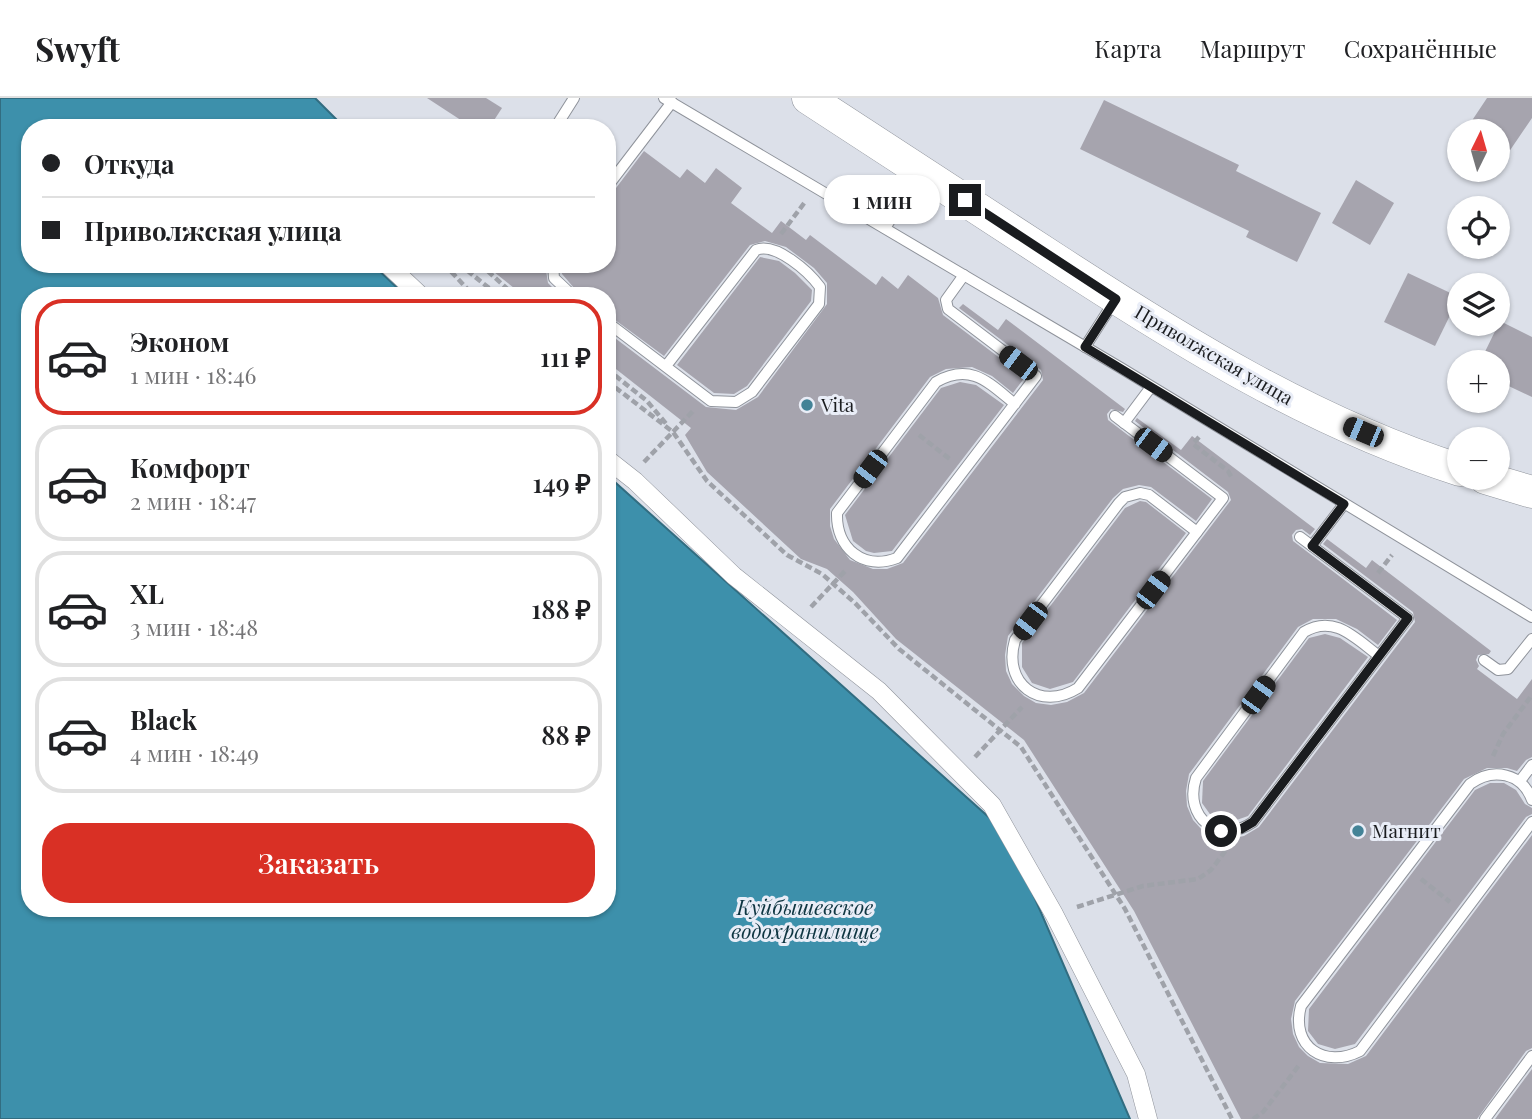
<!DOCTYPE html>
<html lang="ru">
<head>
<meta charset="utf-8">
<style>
	:root { --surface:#fff; --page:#f6f6f6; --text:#202124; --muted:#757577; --line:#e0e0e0; --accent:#d93025 }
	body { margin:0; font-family:"Playfair Display",serif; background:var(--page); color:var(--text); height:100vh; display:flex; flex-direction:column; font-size:26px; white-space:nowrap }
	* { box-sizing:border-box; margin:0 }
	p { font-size:23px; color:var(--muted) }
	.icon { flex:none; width:38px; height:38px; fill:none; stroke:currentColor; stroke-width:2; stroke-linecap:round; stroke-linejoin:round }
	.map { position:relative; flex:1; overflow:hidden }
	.side { position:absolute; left:21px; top:189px; width:595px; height:630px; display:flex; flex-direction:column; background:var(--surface); border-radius:28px; box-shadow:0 2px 5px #0004 }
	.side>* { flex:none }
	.top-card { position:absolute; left:21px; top:21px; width:595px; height:154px; border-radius:28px; box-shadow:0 2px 5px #0004; display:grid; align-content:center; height:154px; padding:0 21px; background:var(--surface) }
	.needle { width:46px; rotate:5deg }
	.buttons { position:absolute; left:1447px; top:21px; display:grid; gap:14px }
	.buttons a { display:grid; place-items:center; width:63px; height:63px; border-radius:50%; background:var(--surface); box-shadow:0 2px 5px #0004; font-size:35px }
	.end { position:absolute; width:32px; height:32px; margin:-16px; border:9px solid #1a1c1f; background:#fff; box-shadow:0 0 0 4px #fff }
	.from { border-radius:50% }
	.bubble { position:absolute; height:49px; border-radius:24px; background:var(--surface); box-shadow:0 2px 5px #0004; font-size:23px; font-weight:600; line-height:49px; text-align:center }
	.car { position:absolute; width:21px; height:42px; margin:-21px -10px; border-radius:9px; box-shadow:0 0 5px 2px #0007; background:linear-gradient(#222 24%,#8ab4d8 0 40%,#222 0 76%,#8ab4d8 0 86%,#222 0) }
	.top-card b { display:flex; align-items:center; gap:24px; height:66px; font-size:26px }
	.top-card b+b { border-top:2px solid var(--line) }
	.top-card i { width:18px; height:18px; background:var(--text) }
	ul { padding:12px 0 0; list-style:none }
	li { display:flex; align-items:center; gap:21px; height:116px; margin:0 14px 10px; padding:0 7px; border:4px solid var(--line); border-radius:28px }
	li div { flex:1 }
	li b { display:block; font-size:26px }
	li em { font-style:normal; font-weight:600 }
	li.current { border-color:var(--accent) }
	li>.icon { width:63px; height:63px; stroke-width:1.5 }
	.cta { display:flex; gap:14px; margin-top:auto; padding:14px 21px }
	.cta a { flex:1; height:80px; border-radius:28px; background:var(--accent); color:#fff; font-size:28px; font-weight:600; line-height:80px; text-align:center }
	header { display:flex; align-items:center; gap:42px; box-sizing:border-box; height:98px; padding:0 35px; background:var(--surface); border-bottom:2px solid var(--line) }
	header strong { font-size:33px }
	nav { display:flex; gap:38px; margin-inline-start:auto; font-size:24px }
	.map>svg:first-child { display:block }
	.water { fill:#3d90ab; stroke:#326d81; stroke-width:2 }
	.building { fill:#a6a4ae }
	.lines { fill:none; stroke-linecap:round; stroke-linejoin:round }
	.service-casing { stroke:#8f939b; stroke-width:12 }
	.pedestrian-casing { stroke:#8f939b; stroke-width:19 }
	.secondary-casing { stroke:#8f939b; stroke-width:33 }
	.path { stroke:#9fa2a9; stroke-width:4.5; stroke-dasharray:7 3.5; stroke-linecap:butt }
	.service { stroke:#fff; stroke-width:10 }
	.pedestrian { stroke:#fff; stroke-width:18 }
	.secondary { stroke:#fff; stroke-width:32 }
	.route { stroke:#1a1c1f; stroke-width:9 }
	.poi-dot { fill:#438397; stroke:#e9edf7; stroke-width:2.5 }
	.labels { text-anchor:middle; stroke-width:6; stroke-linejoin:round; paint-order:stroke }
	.street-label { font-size:19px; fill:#1a1c1f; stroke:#e9edf7 }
	.poi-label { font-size:19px; fill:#1a1c1f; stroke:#e9edf7; text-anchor:start }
	.water-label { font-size:21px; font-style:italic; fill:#0e3541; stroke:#e9edf7 }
</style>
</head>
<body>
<header>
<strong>Swyft</strong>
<nav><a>Карта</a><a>Маршрут</a><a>Сохранённые</a></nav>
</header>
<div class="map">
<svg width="1532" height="1021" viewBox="0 0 1532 1021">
	<rect width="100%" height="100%" fill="#dce0e9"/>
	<polygon class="water" points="0,0 315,0 345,30 30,30 30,166 376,166 375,169 406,198 30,198 30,810 607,810 607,377 993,723 1030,789 1130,1021 0,1021"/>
	<g class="building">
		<polygon points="427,0 486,0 502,10 489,30 473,30"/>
		<polygon points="1487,0 1532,0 1532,20 1498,70 1498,33 1465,33"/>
		<polygon points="1104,2 1239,67 1236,73 1321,115 1297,164 1246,139 1249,133 1080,51"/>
		<polygon points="644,53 680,80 687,71 705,85 716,70 742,90 731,105 772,135 781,123 806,142 810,137 876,187 882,178 898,191 908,177 938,200 943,217 1025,279 1013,295 992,278 972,269 946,271 930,279 830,411 830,428 834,441 850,462 873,471 887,471 903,465 1043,282 1041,272 959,210 963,206 998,232 1006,221 1125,311 1123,314 1111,311 1107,316 1108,322 1212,401 1196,423 1151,389 1139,387 1123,391 1113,400 1008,538 1005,557 1006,573 1012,586 1024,598 1036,605 1051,607 1067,604 1084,595 1231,402 1228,394 1135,323 1137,320 1181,352 1192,338 1315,431 1310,437 1302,431 1296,432 1292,437 1293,443 1397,522 1378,547 1357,531 1336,521 1313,521 1298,529 1189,676 1186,693 1187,708 1193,722 1203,733 1215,739 1229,741 1244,738 1259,729 1415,524 1413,514 1323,446 1327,441 1366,470 1372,462 1491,553 1489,556 1478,557 1476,562 1479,568 1477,571 1517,601 1532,581 1532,659 1526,662 1517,673 1507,670 1487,670 1464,681 1295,903 1291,921 1293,936 1299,949 1308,958 1320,965 1348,966 1366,958 1532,737 1532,950 1526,953 1477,1021 1241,1021 1134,813 1024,642 896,541 853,494 827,471 801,461 707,374 685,337 691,330 607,264 607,234 706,309 736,312 758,299 827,206 827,185 814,170 786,149 765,143 750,147 664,258 607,216 607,198 581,198 562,176 561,166 607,166 607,97 613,94"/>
		<polygon points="1356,82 1394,105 1370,147 1332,125"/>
		<polygon points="760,159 779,163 795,175 812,192 811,203 747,288 734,296 714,295 677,267"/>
		<polygon points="484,166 545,166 548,185 561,198 524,198"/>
		<polygon points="1408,175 1459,199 1435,248 1384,224"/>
		<polygon points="1500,223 1532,239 1532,299 1498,283 1498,264 1480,264"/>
		<polygon points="960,284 976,287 1004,307 892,453 874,455 866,453 853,443 845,417 941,290"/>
		<polygon points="1140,403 1146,404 1186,435 1073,584 1050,591 1032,585 1022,569 1022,545 1125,410"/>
		<polygon points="1325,536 1340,540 1368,559 1248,718 1228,725 1212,719 1202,705 1203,683 1309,540"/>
		<polygon points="1490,685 1504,685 1516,692 1525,706 1532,710 1532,716 1526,719 1355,946 1335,951 1318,946 1308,933 1309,911 1475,692"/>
		<polygon points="1532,971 1532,1021 1495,1021"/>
	</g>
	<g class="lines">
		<defs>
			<g id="service">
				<polyline points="664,0 1121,270 1532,519"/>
				<polyline points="555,30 574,0"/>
				<polyline points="607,89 672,4"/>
				<polyline points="885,130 920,76"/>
				<polyline points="553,166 554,180 573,198"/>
				<path d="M964 177 946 202 948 211 1036 278 897 460C863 473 836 450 837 415L936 284C971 264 989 285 1015 306"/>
				<path d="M607 224 711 303 736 304 752 294 819 206 820 189C809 174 776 144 756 152L666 268"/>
				<polyline points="1085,249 1115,202"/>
				<polyline points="1115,318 1223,400 1197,434"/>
				<polyline points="1124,325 1151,289"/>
				<path d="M1140 395 1149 397 1197 434 1078 590C1040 614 1002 586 1015 542L1119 405 1125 399Z"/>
				<path d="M1300 439 1408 520 1253 724C1219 748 1183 719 1196 680L1304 534C1334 516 1355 540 1379 558"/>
				<polyline points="1312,448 1344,406"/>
				<polyline points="1484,562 1498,572 1508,571 1532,541"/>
				<polyline points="1520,683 1532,667"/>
				<path d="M1532 702C1522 675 1493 669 1470 686L1301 908C1290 949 1325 971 1360 953L1532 724"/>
				<polyline points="1485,1021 1532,958"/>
			</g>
			<g id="pedestrian">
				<polyline points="387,166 421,198"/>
				<polyline points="607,361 635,383 734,478 879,593 992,707 1054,816 1136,976 1148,1021"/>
			</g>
			<g id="secondary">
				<path d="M808 0C889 53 970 106 1052 159 1181 243 1312 325 1460 372"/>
				<polyline points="1485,380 1532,394"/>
			</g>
		</defs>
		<use href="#service" class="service-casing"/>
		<use href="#pedestrian" class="pedestrian-casing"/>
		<use href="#secondary" class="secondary-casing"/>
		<g class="path">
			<polyline points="781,136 805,104"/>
			<polyline points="444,166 474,198"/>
			<polyline points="459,166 499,198"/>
			<polyline points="480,166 515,198"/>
			<polyline points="607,271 647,303 668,328"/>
			<polyline points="607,283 673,334 707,383 787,457 822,476 855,505 899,551 1021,649 1125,811 1232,1021"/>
			<polyline points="919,337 951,362"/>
			<polyline points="1199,339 1193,346 1228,373 1232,380"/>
			<polyline points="644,364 694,312"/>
			<polyline points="1378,475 1392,457"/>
			<polyline points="811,509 846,472"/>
			<polyline points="1493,658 1503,636 1532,597"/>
			<polyline points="975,659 1022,609"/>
			<polyline points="1421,781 1450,804"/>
			<polyline points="1077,809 1143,788 1198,781 1211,772 1226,752"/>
			<polyline points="1253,1021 1263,1014 1300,966"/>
		</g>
		<use href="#service" class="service"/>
		<use href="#pedestrian" class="pedestrian"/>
		<use href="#secondary" class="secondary"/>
	</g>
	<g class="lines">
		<polyline class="route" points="965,102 1116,201 1085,249 1344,406 1312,448 1408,520 1253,724 1241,731 1221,733"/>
	</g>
	<g class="poi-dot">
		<circle cx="807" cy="307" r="7"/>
		<circle cx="1358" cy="733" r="7"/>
	</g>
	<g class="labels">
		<g class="street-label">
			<text transform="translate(1214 257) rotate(30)" y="7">Приволжская улица</text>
		</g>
		<g class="poi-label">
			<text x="821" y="314">Vita</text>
			<text x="1372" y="740">Магнит</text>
		</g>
		<g class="water-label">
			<text x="805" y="817">Куйбышевское<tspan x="805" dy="24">водохранилище</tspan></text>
		</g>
	</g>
</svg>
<div class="buttons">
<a><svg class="needle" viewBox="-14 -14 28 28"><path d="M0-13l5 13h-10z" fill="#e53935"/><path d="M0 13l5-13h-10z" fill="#757577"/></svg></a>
<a><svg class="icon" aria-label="locate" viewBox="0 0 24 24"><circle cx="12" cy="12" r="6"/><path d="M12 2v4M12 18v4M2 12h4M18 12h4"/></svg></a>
<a><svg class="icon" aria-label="layers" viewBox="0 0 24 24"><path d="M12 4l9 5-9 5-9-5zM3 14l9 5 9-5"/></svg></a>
<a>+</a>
<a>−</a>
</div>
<i class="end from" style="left:1221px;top:733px"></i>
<i class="end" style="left:965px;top:102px"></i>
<div class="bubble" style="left:824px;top:77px;width:116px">1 мин</div>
<i class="car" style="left:1018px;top:265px;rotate:307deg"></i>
<i class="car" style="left:1363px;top:334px;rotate:293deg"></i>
<i class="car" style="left:1153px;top:347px;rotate:127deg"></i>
<i class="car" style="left:870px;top:371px;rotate:217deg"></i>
<i class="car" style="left:1153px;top:492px;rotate:37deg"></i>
<i class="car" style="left:1030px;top:523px;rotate:217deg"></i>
<i class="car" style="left:1258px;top:597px;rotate:36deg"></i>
<div class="top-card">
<b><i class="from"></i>Откуда</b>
<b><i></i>Приволжская улица</b>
</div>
<section class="side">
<ul>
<li class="current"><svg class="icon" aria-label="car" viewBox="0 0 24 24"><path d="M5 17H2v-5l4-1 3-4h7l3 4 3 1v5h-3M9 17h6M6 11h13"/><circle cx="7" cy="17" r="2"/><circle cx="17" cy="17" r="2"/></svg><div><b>Эконом</b><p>1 мин · 18:46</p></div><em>111 ₽</em></li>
<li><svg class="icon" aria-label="car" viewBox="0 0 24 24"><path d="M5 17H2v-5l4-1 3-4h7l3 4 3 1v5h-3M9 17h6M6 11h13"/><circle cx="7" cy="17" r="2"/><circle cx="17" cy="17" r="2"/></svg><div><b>Комфорт</b><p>2 мин · 18:47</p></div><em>149 ₽</em></li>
<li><svg class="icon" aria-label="car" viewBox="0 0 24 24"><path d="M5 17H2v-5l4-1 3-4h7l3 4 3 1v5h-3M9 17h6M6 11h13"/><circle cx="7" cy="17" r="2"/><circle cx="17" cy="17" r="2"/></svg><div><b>XL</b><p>3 мин · 18:48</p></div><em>188 ₽</em></li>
<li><svg class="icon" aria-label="car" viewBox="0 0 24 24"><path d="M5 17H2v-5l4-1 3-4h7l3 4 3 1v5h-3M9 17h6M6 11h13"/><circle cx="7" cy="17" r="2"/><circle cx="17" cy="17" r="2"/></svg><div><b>Black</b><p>4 мин · 18:49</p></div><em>88 ₽</em></li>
</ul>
<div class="cta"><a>Заказать</a></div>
</section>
</div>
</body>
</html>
